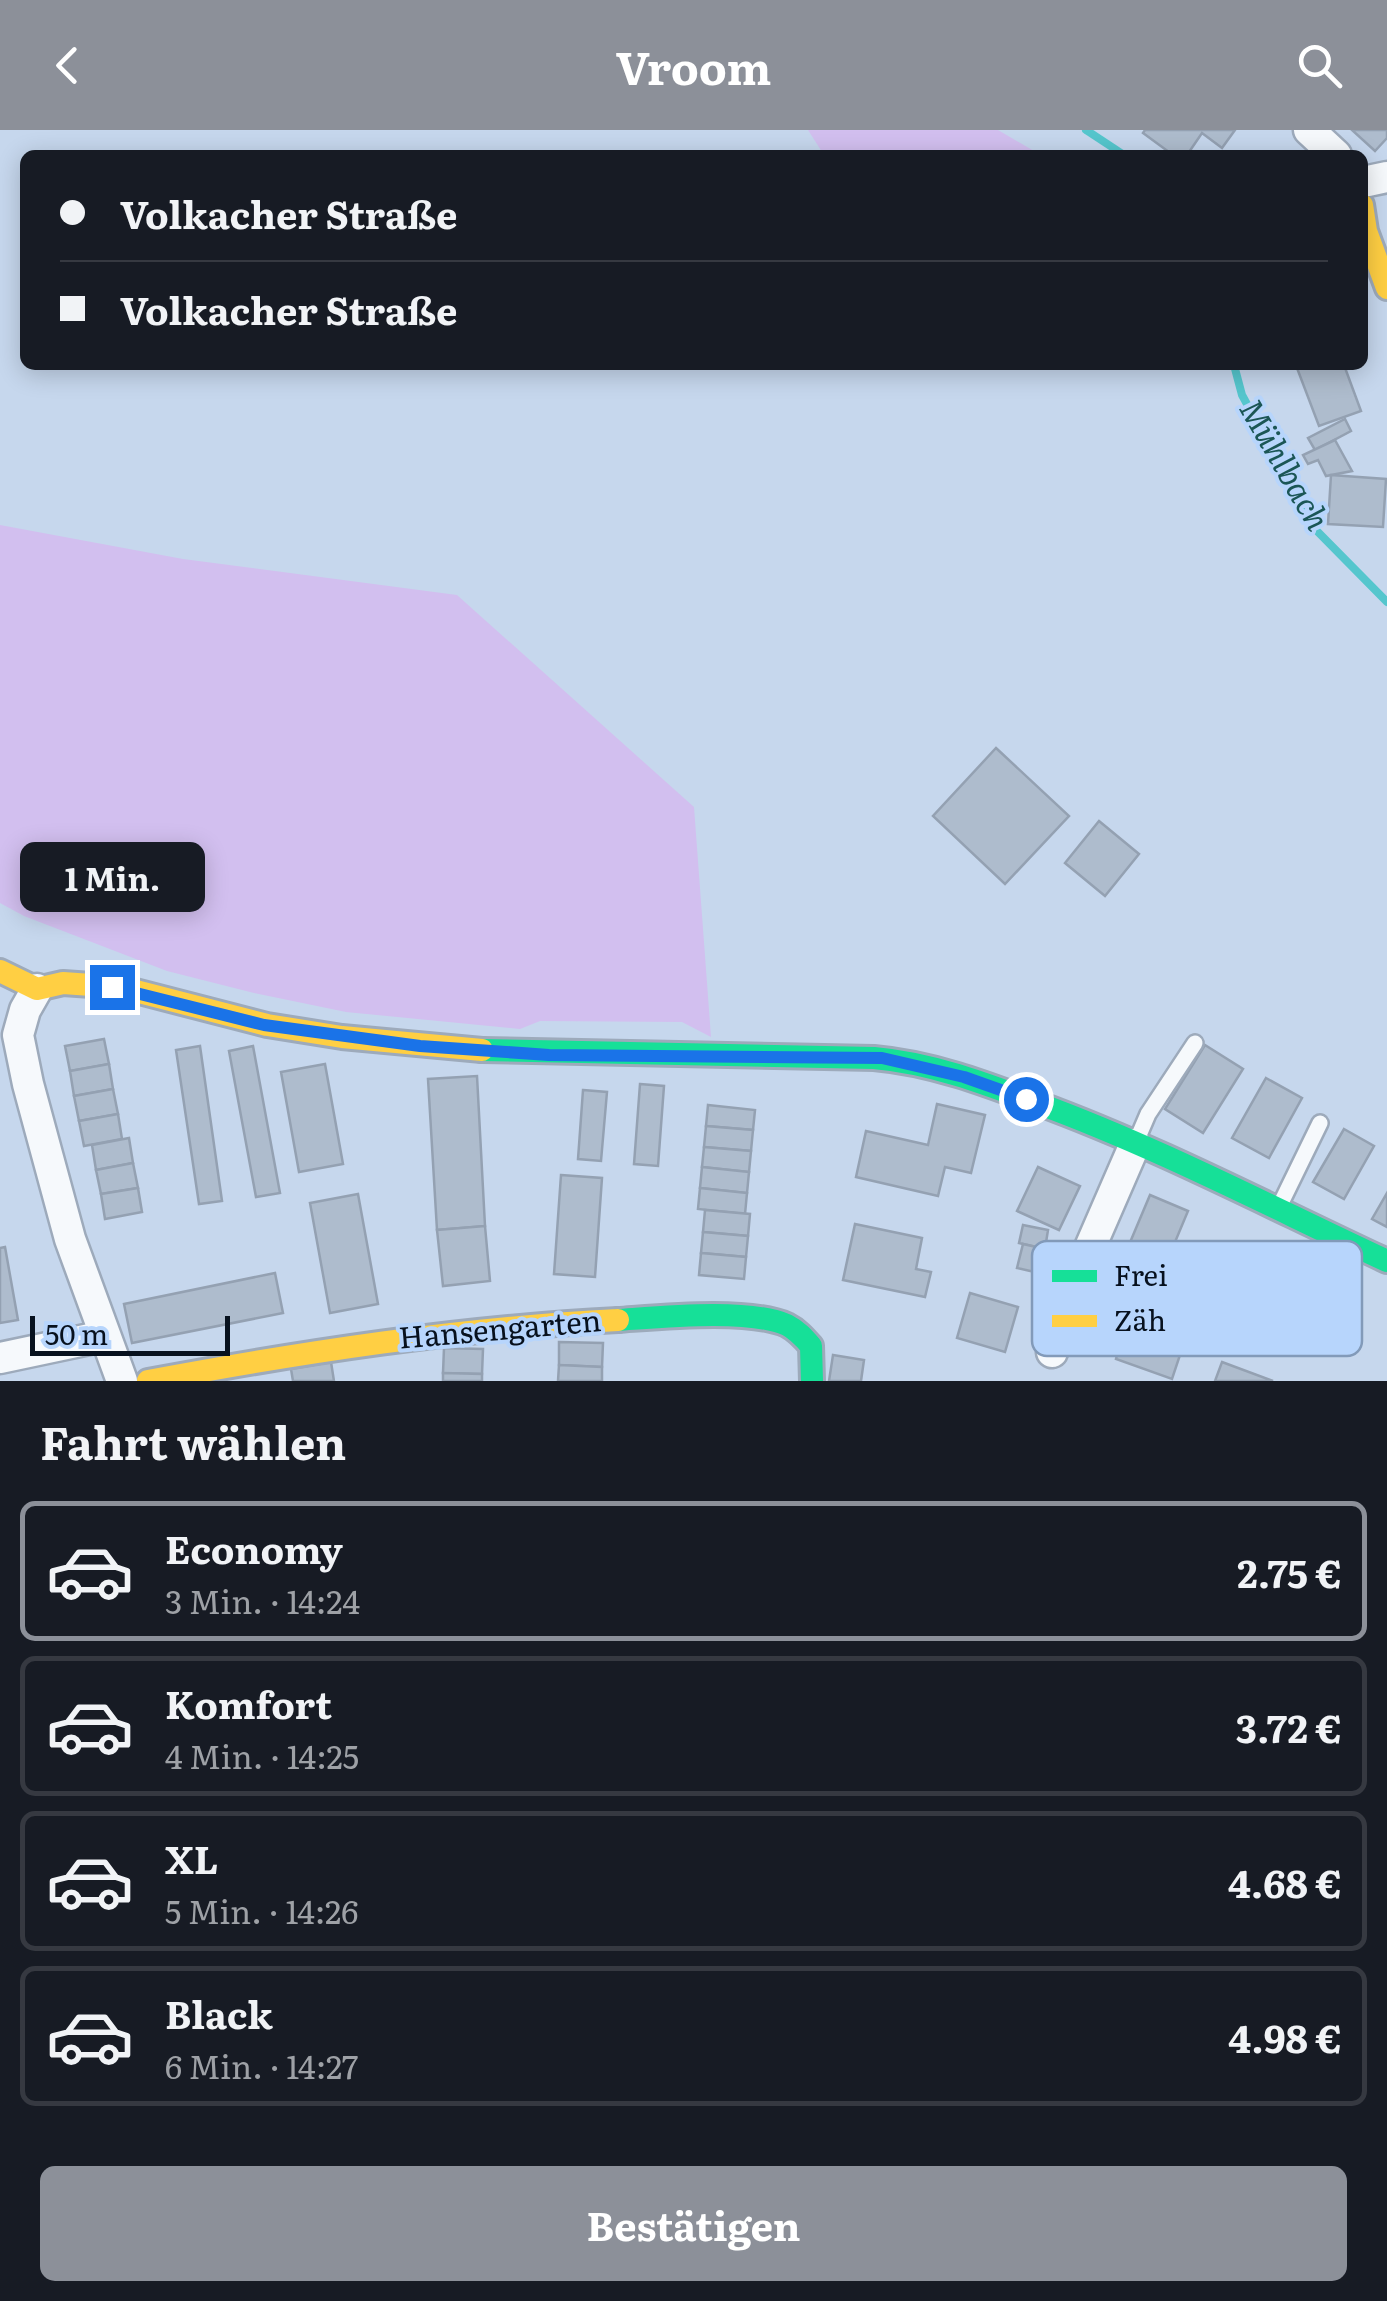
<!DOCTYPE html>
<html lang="de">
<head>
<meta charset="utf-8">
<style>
	:root { --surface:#171b24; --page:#20242c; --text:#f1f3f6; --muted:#9ea1a6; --line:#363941; --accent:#8c9099 }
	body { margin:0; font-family:Literata,serif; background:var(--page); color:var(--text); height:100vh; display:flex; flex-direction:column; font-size:38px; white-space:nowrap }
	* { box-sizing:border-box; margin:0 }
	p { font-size:32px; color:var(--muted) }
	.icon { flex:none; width:55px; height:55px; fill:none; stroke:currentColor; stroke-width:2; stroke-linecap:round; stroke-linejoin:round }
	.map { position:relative; height:1251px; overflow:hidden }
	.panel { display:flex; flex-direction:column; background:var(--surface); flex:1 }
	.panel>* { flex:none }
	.hud { position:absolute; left:20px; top:20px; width:1348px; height:220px; border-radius:15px; box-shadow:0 5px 25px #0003; display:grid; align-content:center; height:220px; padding:0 40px; background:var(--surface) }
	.scale { position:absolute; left:30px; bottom:25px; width:200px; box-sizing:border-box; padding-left:10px; border:5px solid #07111e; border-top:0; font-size:28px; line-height:35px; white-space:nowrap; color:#07111e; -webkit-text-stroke:8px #b7d5fc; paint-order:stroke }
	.end { position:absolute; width:45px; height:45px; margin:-22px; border:12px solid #1a73e8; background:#fff; box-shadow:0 0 0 5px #fff }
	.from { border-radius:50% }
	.bubble { position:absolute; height:70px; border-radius:15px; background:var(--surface); box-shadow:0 5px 25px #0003; font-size:32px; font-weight:700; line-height:70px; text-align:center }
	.hud b { display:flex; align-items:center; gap:35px; height:95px; font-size:38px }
	.hud b+b { border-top:2px solid var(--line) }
	.hud i { width:25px; height:25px; background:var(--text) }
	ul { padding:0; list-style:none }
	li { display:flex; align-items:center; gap:30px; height:140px; margin:0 20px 15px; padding:0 20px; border:5px solid var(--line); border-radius:15px }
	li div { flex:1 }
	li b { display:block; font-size:38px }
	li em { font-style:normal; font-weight:700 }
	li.active { border-color:var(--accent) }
	li>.icon { width:90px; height:90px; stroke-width:1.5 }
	h2 { padding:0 40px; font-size:45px; line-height:120px }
	.button { display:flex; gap:20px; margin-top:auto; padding:20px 40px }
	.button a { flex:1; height:115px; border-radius:15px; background:var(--accent); color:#fff; font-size:40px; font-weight:700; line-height:115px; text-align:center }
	header { display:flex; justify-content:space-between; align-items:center; height:130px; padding:0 40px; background:var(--accent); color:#fff; font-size:45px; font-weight:700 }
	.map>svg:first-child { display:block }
	.green { fill:#d2bfef }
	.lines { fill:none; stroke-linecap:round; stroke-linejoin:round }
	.stream { stroke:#55c6cd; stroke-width:8 }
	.building { fill:#aebccd; stroke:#94a1b2; stroke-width:2.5 }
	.lane-casing { stroke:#9daabb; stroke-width:20 }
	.street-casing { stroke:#9daabb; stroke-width:35 }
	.fast-casing { stroke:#9daabb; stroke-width:28 }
	.slow-casing { stroke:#9daabb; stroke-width:28 }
	.lane { stroke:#f6f9fc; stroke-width:15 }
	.street { stroke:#f6f9fc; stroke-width:30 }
	.fast { stroke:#16e098; stroke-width:22 }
	.slow { stroke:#ffcf43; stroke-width:22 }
	.route { stroke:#1a73e8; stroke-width:12 }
	.labels { text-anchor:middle; stroke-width:8; stroke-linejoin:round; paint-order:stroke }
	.street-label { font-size:30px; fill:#07111e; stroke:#b7d5fc }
	.water-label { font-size:32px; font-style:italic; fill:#1b5656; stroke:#b7d5fc }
	.key { fill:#b7d5fc; stroke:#829ab9; stroke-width:2.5 }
	.key-label { font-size:28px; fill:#07111e }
</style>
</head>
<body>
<header><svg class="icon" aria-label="back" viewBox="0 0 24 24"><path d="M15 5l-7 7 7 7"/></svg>Vroom<svg class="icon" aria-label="search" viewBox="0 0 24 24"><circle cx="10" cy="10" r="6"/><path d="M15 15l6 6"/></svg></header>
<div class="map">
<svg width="1387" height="1251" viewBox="0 0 1387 1251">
	<rect width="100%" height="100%" fill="#c6d7ed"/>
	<g class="green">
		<polygon points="808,0 998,0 1041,25 824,25"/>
		<polygon points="0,395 183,429 457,465 694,677 711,907 682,892 540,891 520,899 346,882 254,863 167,841 24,786 0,773"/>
	</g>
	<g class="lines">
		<g class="stream">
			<polyline points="1086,0 1124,25"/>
			<polyline points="1234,235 1242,265 1316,400 1387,472"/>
		</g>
	</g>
	<g class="building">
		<polygon points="1145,0 1235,0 1222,18 1202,3 1187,25 1173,25 1143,3"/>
		<polygon points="1352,0 1387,0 1387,8 1375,21"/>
		<polygon points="1306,235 1344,235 1361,281 1319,296 1297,238"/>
		<polygon points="1345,289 1351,301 1315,320 1308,308"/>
		<polygon points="1335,310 1352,341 1326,346 1318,330 1308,334 1303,325"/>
		<polygon points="1331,345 1386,349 1383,397 1328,394"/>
		<polygon points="996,618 1069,686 1005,754 933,686"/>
		<polygon points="1099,691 1139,724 1105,766 1065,733"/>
		<polygon points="104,909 109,934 70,941 65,916"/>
		<polygon points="1205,915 1243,939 1203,1003 1165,979"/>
		<polygon points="200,916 222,1071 199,1074 176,920"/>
		<polygon points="253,916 280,1063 256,1067 229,921"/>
		<polygon points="109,934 113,959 74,966 70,941"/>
		<polygon points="325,934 343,1034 299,1042 281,942"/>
		<polygon points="477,946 485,1096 437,1100 428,949"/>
		<polygon points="1266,948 1302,968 1269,1028 1232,1008"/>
		<polygon points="640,954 664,956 658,1036 634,1034"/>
		<polygon points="113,959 118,984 79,991 74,966"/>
		<polygon points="583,960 607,962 601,1031 578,1029"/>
		<polygon points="937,974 985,985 971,1043 945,1037 938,1066 856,1047 866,1001 928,1015"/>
		<polygon points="708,975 755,980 753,1000 706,996"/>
		<polygon points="118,984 122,1009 84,1016 79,991"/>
		<polygon points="706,996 753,1000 751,1021 704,1017"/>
		<polygon points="1344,999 1374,1016 1344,1069 1313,1052"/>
		<polygon points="129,1008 133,1033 96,1040 92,1015"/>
		<polygon points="704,1017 751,1021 749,1042 702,1037"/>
		<polygon points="133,1033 138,1058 101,1064 96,1040"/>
		<polygon points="702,1037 749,1042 747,1063 700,1058"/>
		<polygon points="1038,1037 1080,1056 1059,1100 1017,1081"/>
		<polygon points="561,1045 602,1048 595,1147 554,1144"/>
		<polygon points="138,1058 142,1082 105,1089 101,1064"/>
		<polygon points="700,1058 747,1063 745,1084 698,1079"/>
		<polygon points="1387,1063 1387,1097 1372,1089"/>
		<polygon points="358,1064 378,1174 330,1183 310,1073"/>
		<polygon points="1150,1065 1188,1081 1175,1112 1192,1119 1178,1152 1123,1129"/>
		<polygon points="705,1080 750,1084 748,1106 703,1102"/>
		<polygon points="855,1094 922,1108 916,1139 931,1142 925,1167 843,1150"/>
		<polygon points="1023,1095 1048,1100 1045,1119 1019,1113"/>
		<polygon points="485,1096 490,1151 443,1156 437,1100"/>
		<polygon points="703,1102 748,1106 746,1127 701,1123"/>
		<polygon points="1023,1114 1045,1119 1039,1143 1017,1138"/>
		<polygon points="5,1117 18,1190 0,1193 0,1118"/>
		<polygon points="701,1123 746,1127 744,1149 699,1145"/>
		<polygon points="275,1143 283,1183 132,1213 124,1174"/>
		<polygon points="970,1163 1018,1177 1005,1222 957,1208"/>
		<polygon points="1115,1172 1147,1182 1142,1199 1184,1213 1172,1249 1116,1229 1118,1221 1100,1215"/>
		<polygon points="559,1212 603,1213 602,1237 559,1235"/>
		<polygon points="444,1218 483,1219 482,1244 443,1243"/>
		<polygon points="833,1225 864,1230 861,1251 829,1251"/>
		<polygon points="331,1232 334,1251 293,1251 291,1239"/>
		<polygon points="1222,1232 1273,1251 1215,1251"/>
		<polygon points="559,1235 602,1237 602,1251 558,1251"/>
		<polygon points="443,1243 482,1244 482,1251 443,1251"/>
	</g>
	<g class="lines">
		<defs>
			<g id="lane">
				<polyline points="1136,1012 1148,984 1195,913"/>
				<polyline points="1280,1075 1320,993"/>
			</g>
			<g id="street">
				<polyline points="1309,0 1336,25"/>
				<polyline points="1368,51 1387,47"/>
				<polyline points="37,859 25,880 18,905 28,954 70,1109 122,1251"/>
				<polyline points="1052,1222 1075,1152 1135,1014"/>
				<polyline points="0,1228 104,1206"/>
			</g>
			<g id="fast">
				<path d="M482 920 874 928C931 933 984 953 1037 973 1157 1017 1271 1077 1387 1131"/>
				<path d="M618 1190C661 1187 748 1178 787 1195 797 1200 804 1208 811 1216L812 1251"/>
			</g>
			<g id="slow">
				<polyline points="1362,75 1366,101 1387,158"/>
				<polyline points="0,841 37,859 63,853 120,857 267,895 342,907 482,920"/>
				<path d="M148 1251C304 1222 459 1198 618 1190"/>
			</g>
		</defs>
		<use href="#lane" class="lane-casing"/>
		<use href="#street" class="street-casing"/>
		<use href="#fast" class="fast-casing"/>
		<use href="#slow" class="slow-casing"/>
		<use href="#lane" class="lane"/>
		<use href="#street" class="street"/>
		<use href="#fast" class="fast"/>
		<use href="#slow" class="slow"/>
	</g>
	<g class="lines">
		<polyline class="route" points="112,857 264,895 420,916 549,925 882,928 964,947 1026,969"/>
	</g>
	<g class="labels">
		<g class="street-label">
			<text transform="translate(500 1200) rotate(-5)" y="10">Hansengarten</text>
		</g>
		<g class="water-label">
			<text transform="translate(1284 335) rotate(60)" y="11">Mühlbach</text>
		</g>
	</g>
	<rect x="1032" y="1111" width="330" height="115" rx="15" class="key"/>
	<rect x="1052" y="1140" width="45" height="12" fill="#16e098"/>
	<rect x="1052" y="1185" width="45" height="12" fill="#ffcf43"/>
	<g class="key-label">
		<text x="1114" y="1156">Frei</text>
		<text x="1114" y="1201">Zäh</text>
	</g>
</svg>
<div class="scale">50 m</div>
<i class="end from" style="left:1026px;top:969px"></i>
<i class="end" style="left:112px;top:857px"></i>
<div class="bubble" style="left:20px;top:712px;width:185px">1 Min.</div>
<div class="hud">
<b><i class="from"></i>Volkacher Straße</b>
<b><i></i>Volkacher Straße</b>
</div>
</div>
<section class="panel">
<h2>Fahrt wählen</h2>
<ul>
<li class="active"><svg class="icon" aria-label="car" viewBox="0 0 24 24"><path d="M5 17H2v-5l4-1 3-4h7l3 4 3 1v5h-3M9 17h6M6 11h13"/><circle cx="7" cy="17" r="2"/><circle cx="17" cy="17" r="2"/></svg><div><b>Economy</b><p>3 Min. · 14:24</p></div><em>2.75 €</em></li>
<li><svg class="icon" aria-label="car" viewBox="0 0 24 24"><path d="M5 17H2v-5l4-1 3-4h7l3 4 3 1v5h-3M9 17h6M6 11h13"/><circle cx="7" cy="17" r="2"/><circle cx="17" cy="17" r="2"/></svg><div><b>Komfort</b><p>4 Min. · 14:25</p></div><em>3.72 €</em></li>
<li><svg class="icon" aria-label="car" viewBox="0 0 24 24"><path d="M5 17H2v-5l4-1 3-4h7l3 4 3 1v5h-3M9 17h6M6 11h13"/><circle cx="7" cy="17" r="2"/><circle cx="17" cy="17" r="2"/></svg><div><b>XL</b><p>5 Min. · 14:26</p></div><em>4.68 €</em></li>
<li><svg class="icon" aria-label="car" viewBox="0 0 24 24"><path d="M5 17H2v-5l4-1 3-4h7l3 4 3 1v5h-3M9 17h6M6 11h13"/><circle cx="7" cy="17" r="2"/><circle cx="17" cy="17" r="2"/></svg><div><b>Black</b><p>6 Min. · 14:27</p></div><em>4.98 €</em></li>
</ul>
<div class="button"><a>Bestätigen</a></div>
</section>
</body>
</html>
